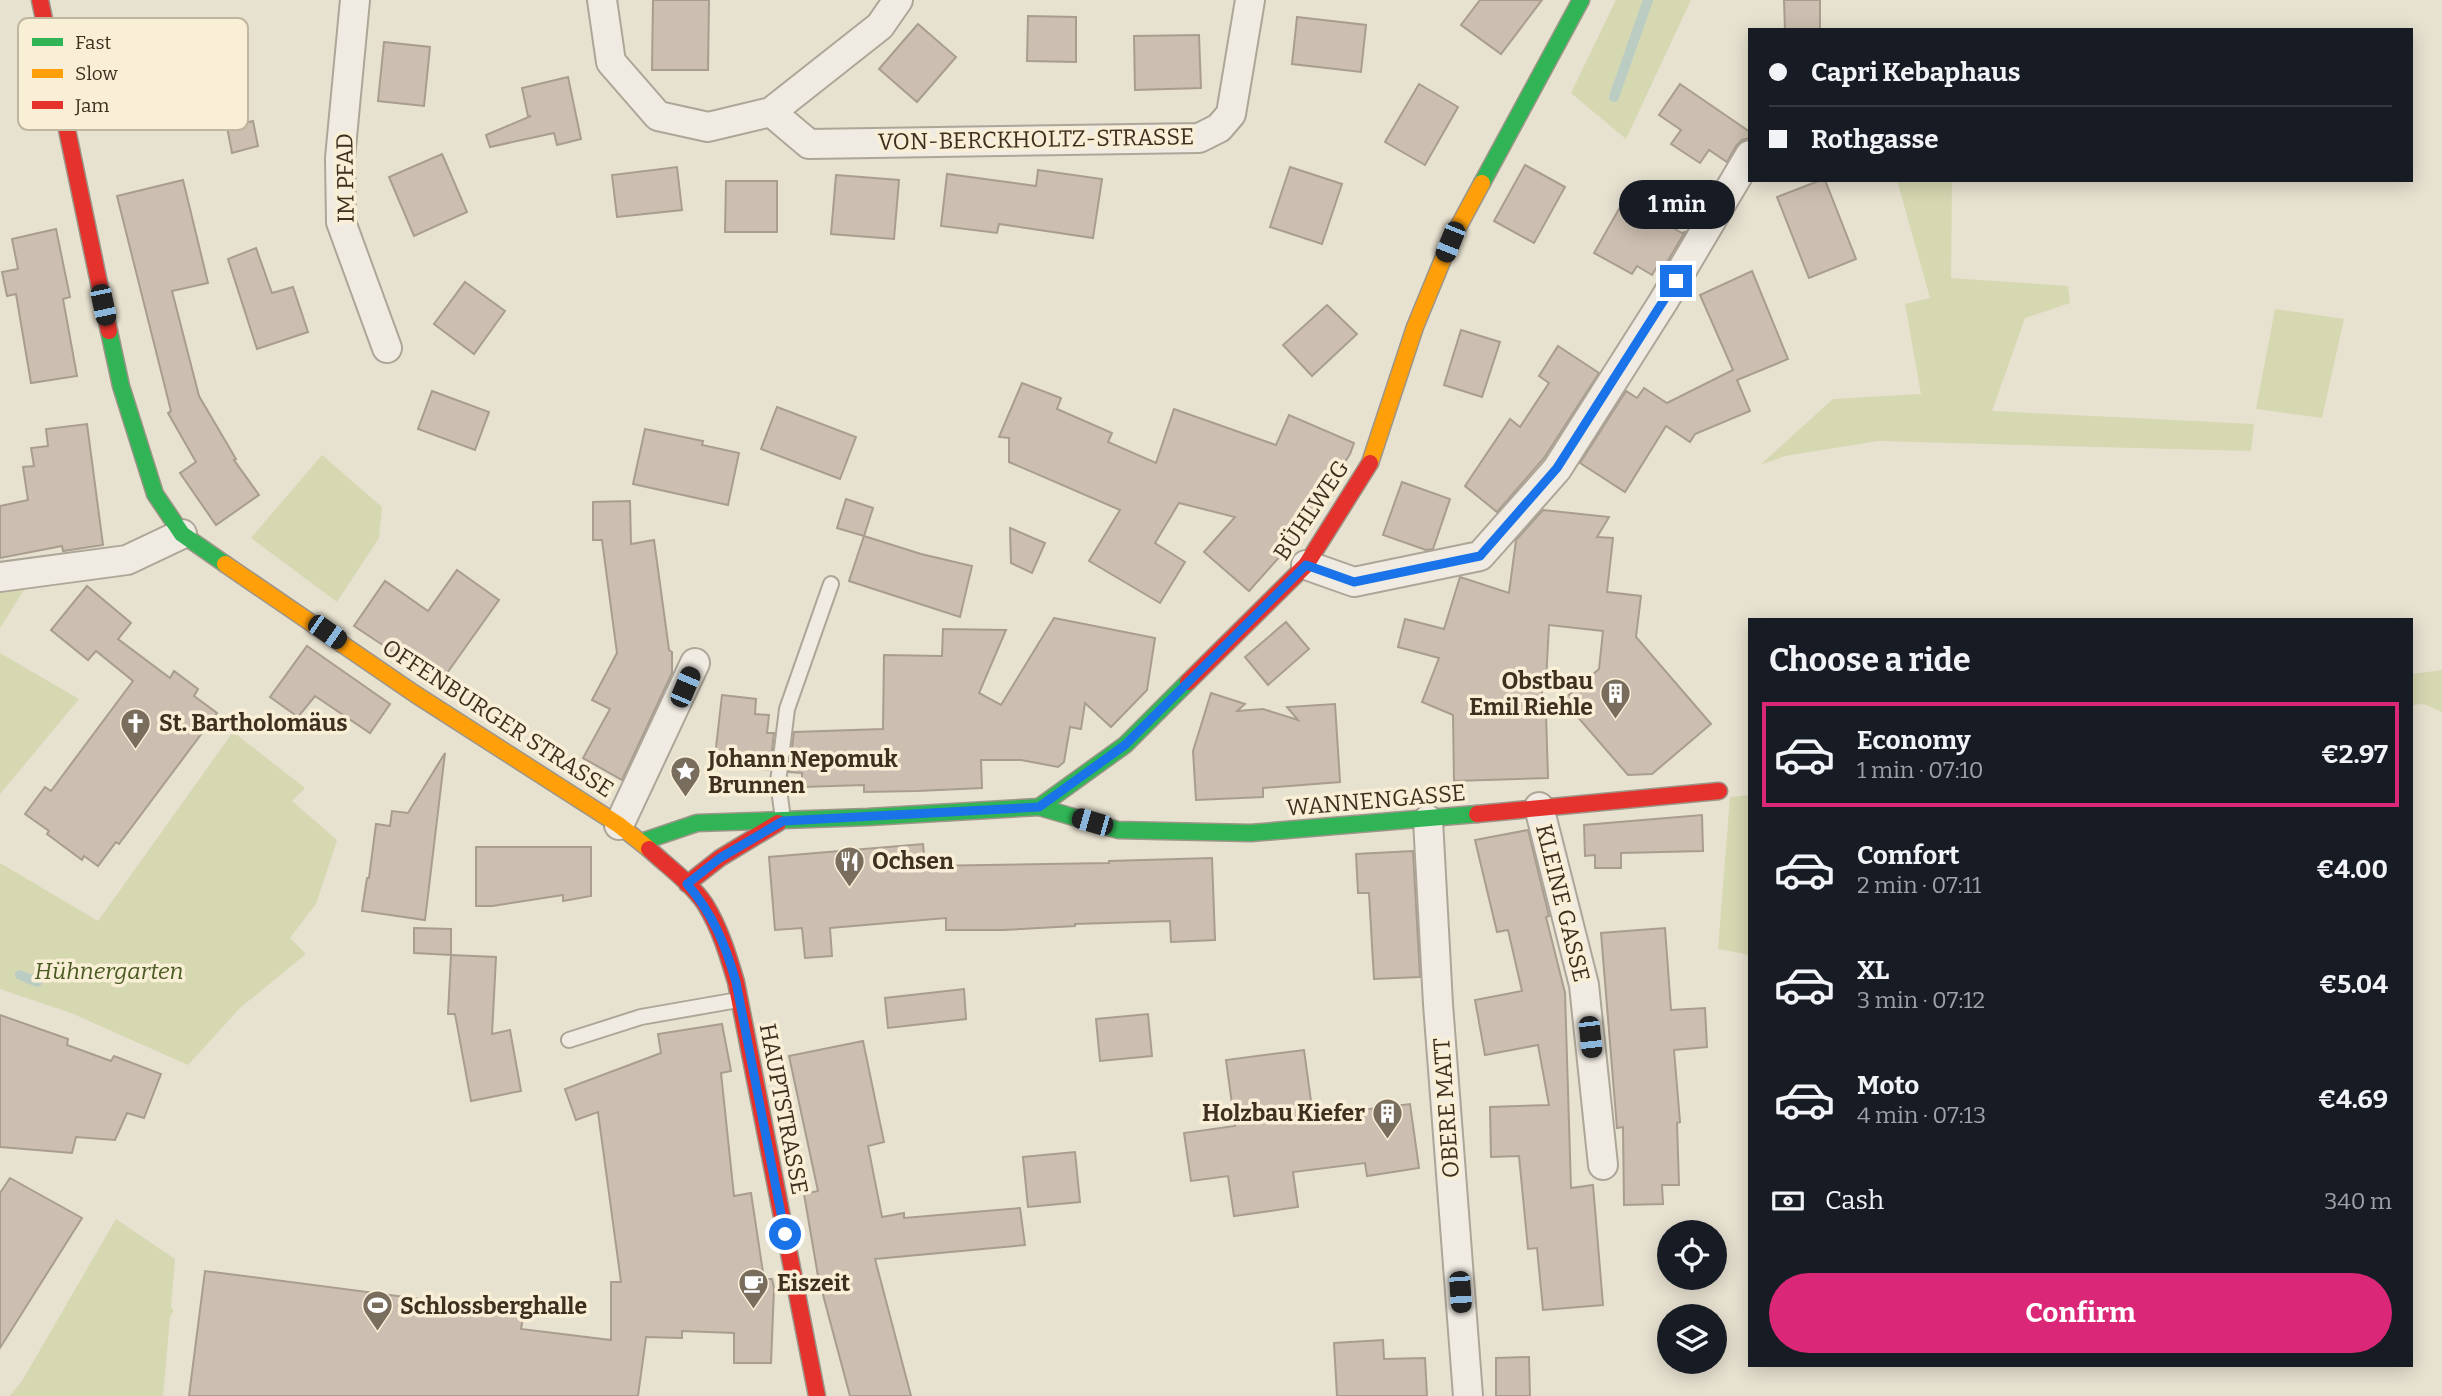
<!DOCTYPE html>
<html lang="en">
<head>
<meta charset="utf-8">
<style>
	:root { --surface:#171b24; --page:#20242c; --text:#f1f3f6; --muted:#9ea1a6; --line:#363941; --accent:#db2777 }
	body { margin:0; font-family:Bitter,serif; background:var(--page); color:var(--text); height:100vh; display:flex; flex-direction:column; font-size:26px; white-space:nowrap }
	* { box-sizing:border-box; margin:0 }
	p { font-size:23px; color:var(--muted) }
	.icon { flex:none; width:38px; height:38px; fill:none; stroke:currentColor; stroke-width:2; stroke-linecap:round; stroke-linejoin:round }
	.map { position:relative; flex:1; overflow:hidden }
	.drawer { position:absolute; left:1748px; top:618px; width:665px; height:749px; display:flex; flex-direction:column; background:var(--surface); border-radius:0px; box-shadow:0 4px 18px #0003 }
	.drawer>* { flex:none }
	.hud { position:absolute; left:1748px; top:28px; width:665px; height:154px; border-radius:0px; box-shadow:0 4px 18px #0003; display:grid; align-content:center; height:154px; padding:0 21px; background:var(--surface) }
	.buttons { position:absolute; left:1657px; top:1220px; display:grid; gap:14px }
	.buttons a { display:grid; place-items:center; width:70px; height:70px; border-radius:50%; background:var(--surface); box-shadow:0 4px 18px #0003; font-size:35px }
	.end { position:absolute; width:32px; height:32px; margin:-16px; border:9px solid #1a73e8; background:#fff; box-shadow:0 0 0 4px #fff }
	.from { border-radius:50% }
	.bubble { position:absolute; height:49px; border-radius:24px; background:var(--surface); box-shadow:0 4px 18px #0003; font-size:23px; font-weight:700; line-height:49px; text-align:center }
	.car { position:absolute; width:21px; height:42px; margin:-21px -10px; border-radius:9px; box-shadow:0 0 5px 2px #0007; background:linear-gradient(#222 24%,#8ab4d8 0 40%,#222 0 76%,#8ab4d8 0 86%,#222 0) }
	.hud b { display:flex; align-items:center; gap:24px; height:66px; font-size:26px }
	.hud b+b { border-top:2px solid var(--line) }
	.hud i { width:18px; height:18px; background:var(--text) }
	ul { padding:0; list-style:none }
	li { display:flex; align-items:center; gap:21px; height:105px; margin:0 14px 10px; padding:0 7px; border:4px solid transparent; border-radius:0px }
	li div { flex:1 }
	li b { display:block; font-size:26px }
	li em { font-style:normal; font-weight:700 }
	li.selected { border-color:var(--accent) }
	li>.icon { width:63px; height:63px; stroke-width:1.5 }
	h2 { padding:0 21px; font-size:32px; line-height:84px }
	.pay { display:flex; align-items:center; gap:18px; height:77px; padding:0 21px; font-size:26px }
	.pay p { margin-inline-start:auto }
	.action { display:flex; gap:14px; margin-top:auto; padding:14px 21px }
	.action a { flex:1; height:80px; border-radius:42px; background:var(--accent); color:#fff; font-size:28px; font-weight:700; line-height:80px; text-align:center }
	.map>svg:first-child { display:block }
	.green { fill:#d6d8b2 }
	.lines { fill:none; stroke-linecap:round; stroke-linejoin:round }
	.stream { stroke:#bbcdc3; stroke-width:10 }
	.building { fill:#ccbfb1; stroke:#a89d8e; stroke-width:2 }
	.lane-casing { stroke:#ada698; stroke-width:18 }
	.street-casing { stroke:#ada698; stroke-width:32 }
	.fast-casing { stroke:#9c9588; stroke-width:19 }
	.slow-casing { stroke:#9c9588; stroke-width:19 }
	.jam-casing { stroke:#9c9588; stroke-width:19 }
	.lane { stroke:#efebe2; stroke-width:14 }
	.street { stroke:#efebe2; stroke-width:28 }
	.fast { stroke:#30b455; stroke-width:16 }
	.slow { stroke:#ff9f0a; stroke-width:16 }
	.jam { stroke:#e5322d; stroke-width:16 }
	.route { stroke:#1a73e8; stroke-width:9 }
	.labels { text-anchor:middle; stroke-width:7; stroke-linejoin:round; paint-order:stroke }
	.street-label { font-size:23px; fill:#3e2f1f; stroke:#f8efd6 }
	.poi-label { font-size:23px; font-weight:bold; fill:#3e2f1f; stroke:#f8efd6; text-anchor:start }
	.park-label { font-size:23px; font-style:italic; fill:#4c5b24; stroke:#f8efd6 }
	.key { fill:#f8efd6; stroke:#c0b59f; stroke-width:2 }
	.key-label { font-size:19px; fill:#3e2f1f }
</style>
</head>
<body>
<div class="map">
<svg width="2442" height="1396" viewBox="0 0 2442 1396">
	<rect width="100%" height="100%" fill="#e7e1d0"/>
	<g class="green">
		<polygon points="1616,0 1691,0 1626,139 1571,93"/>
		<polygon points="1897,180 1952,180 1951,278 2068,286 2070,303 2025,318 1992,411 2254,424 2251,451 1878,441 1785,456 1760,465 1833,399 1921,394 1905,304 1930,298"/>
		<polygon points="2275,309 2344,319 2322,418 2256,409"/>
		<polygon points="322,455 382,507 379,538 337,602 251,538"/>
		<polygon points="26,587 0,628 0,590"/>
		<polygon points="0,653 79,699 0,794"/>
		<polygon points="2442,670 2442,712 2424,704 2412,705 2412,674"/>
		<polygon points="233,732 305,788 292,801 337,840 316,904 290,938 306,954 240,1008 188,1065 71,1013 0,989 0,863 98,921"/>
		<polygon points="1750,795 1750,955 1718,949 1730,797"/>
		<polygon points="116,1219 175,1259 171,1308 174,1310 170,1317 163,1396 10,1396 22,1381"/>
	</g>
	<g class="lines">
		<g class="stream">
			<polyline points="1614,97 1648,0"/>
			<polyline points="20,975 37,982"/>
		</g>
	</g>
	<g class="building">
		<polygon points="653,0 709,0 708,70 652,70"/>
		<polygon points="1480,0 1542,0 1501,54 1461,25"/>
		<polygon points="1784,0 1820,0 1820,30 1785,30"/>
		<polygon points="1028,16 1076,17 1076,62 1027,61"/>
		<polygon points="1297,17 1366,25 1361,72 1292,64"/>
		<polygon points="918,24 956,57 917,102 879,69"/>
		<polygon points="1199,35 1201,88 1135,90 1134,36"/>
		<polygon points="384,42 430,47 424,106 378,101"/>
		<polygon points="568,77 581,139 557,145 554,133 490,147 486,135 531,116 528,116 522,88"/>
		<polygon points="1419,84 1458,107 1425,165 1385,142"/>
		<polygon points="1680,84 1750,132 1750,138 1742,140 1736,146 1727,162 1709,150 1700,163 1671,144 1681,130 1659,115"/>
		<polygon points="253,121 258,146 232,153 227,127"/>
		<polygon points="442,154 467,212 414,236 389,177"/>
		<polygon points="1525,165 1565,187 1534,243 1494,221"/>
		<polygon points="677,167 682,210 617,217 612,175"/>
		<polygon points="1290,167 1342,184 1322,244 1270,227"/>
		<polygon points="1038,170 1102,179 1093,238 999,224 997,233 941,226 947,174 1036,186"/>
		<polygon points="836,175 899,180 894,239 831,234"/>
		<polygon points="183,180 208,283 172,291 199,396 236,459 234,460 259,495 216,525 180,473 196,462 168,413 171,411 117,196"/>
		<polygon points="1821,180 1825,180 1856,259 1809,278 1777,197"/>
		<polygon points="726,181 777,181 777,232 725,232"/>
		<polygon points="1624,200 1682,233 1685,232 1663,269 1658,265 1652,275 1637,266 1632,274 1594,253"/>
		<polygon points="56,229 70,297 63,299 77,376 31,383 16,294 7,296 2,272 18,269 12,239"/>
		<polygon points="256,248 272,293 293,287 308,332 257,349 228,259"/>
		<polygon points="1752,271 1788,359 1737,380 1750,411 1695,434 1690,442 1666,426 1625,492 1580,463 1626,391 1637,398 1644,388 1667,403 1733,370 1700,295"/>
		<polygon points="465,282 505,311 474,354 434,324"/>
		<polygon points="1327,305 1357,334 1312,376 1283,345"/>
		<polygon points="1461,330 1500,342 1482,397 1444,385"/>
		<polygon points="1558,346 1599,373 1544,458 1497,512 1465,486 1510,419 1520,427 1549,383 1539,376"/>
		<polygon points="1022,383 1061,398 1057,409 1112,433 1108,442 1156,463 1174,409 1276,445 1289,415 1354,443 1350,454 1298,536 1249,591 1204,552 1235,517 1179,503 1155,543 1185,562 1160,603 1089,561 1120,510 1009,462 1009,438 999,437"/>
		<polygon points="432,391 489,412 475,450 418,429"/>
		<polygon points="777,407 856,437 840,479 761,449"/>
		<polygon points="87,424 103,545 63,551 62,546 0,558 0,506 28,500 23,467 34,466 31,448 48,446 46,429"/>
		<polygon points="645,429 703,441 702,445 739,453 728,505 633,484"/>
		<polygon points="1402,482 1450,499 1433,549 1426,550 1383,535"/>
		<polygon points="846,499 873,508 864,536 837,528"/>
		<polygon points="630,501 631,544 654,540 669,650 672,652 672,673 622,780 583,758 610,709 592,700 617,653 602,540 593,540 593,502"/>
		<polygon points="1543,510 1609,517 1597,537 1613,538 1607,592 1641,596 1636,637 1711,724 1652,774 1628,775 1563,700 1599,669 1603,631 1549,625 1546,680 1541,675 1543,717 1546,714 1548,778 1454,781 1453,715 1422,702 1439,658 1398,647 1405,619 1444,629 1460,577 1509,593 1516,540"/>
		<polygon points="1010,528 1045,543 1032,573 1011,563"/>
		<polygon points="864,536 921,554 972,566 960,617 849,581"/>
		<polygon points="457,570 499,600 440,683 354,626 385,581 428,611"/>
		<polygon points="87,586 131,623 118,639 170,678 174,671 198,689 194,696 217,713 119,844 116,842 98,866 84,856 82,860 47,834 49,831 25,814 45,787 51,791 133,681 96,651 88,660 51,630"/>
		<polygon points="1054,618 1155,638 1147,690 1111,727 1085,703 1081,729 1070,727 1064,762 1058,767 1021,760 981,760 982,788 917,791 864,792 864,785 802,787 802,773 789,772 794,732 883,729 884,655 942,656 943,629 1006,630 979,693 1001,705"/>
		<polygon points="1286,622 1309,649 1268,685 1245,657"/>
		<polygon points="307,646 390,704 370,733 315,696 298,717 270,697"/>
		<polygon points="1211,693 1245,704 1237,711 1263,709 1298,720 1287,707 1335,704 1340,782 1263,788 1263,797 1196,800 1193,751"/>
		<polygon points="722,695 756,699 755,714 769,715 767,733 774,733 770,770 714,765"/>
		<polygon points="445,753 425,920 362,911 367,878 369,878 376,824 390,826 392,811 408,813"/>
		<polygon points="1702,815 1703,851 1621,853 1621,868 1595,868 1595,855 1585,856 1584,825"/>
		<polygon points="1528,830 1549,916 1546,917 1565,993 1571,1188 1593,1185 1603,1305 1543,1310 1537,1248 1528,1249 1519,1156 1491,1157 1490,1107 1549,1105 1538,1045 1485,1055 1475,1000 1522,991 1508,930 1497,932 1475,840"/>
		<polygon points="923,844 925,866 1109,863 1109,861 1212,858 1215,940 1171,942 1170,921 1075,924 1075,926 1003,930 946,930 946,918 830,928 832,956 805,958 802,928 775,930 769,857"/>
		<polygon points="476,847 591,847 591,896 563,901 563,895 492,906 476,906"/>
		<polygon points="1413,851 1420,977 1374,979 1369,893 1358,893 1356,854"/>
		<polygon points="414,928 451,929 451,955 414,953"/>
		<polygon points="1665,928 1671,1010 1705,1008 1707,1047 1674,1050 1680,1122 1677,1123 1679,1185 1662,1185 1663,1204 1624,1205 1623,1127 1617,1128 1601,933"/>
		<polygon points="451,955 496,957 492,1034 510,1030 521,1091 471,1101 455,1014 448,1014"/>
		<polygon points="964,989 966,1019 888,1028 885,998"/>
		<polygon points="1148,1014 1152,1056 1100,1061 1096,1019"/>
		<polygon points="0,1015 68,1039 67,1045 111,1061 114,1056 161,1074 144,1118 127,1113 115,1140 76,1137 72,1153 0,1147"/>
		<polygon points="722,1024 731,1071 721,1073 734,1196 751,1193 764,1279 772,1279 774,1288 771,1363 734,1363 734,1333 682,1331 682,1338 646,1337 638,1396 189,1396 205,1271 444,1302 443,1307 523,1318 521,1329 611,1340 611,1282 621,1282 598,1112 576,1120 565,1089 661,1053 658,1034"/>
		<polygon points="863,1041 884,1142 868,1146 882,1217 904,1213 904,1218 1020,1208 1025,1245 875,1259 911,1396 850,1396 818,1276 804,1194 818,1191 789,1056"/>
		<polygon points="1304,1050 1313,1116 1410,1104 1419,1168 1367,1176 1365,1163 1293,1172 1298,1207 1234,1216 1228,1176 1191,1181 1184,1133 1235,1126 1226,1060"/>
		<polygon points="1075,1152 1080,1202 1028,1207 1023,1157"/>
		<polygon points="10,1178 82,1218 0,1348 0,1193"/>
		<polygon points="1383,1340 1384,1359 1425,1358 1427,1396 1337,1396 1334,1343"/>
		<polygon points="1529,1357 1530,1396 1496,1396 1496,1358"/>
	</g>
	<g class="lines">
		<defs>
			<g id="lane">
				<polyline points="783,819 778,782 787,709 831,584"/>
				<polyline points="569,1040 641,1017 738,1000"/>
			</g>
			<g id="street">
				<polyline points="355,0 340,158 341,222 387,348"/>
				<polyline points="602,0 611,62 658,116 708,127 771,112 880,26 898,0"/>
				<polyline points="771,112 809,144 1199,138 1219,128 1231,114 1250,0"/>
				<polyline points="1306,565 1354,582 1480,556 1557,469 1663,302 1750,155"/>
				<polyline points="0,577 127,560 182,534"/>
				<polyline points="1539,807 1584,985 1603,1165"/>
				<polyline points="1428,820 1438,1004 1468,1396"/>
				<polyline points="619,825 695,663"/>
			</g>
			<g id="fast">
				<polyline points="1482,183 1581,0"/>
				<polyline points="109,331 121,386 155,494 182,534 225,564"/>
				<polyline points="1039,807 1118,830 1251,833 1477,814"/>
				<polyline points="641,842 697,823 868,817 1039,807 1125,745 1188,682"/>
			</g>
			<g id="slow">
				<polyline points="1370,463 1415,327 1450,242 1482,183"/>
				<polyline points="225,564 415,694 619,825 649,849"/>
			</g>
			<g id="jam">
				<polyline points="40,0 109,331"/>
				<polyline points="1188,682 1306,565 1370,463"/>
				<polyline points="1477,814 1719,791"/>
				<path d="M649 849C667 866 691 883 705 904 720 928 728 955 736 982L817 1396"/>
				<polyline points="687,884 720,858 778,823"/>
			</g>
		</defs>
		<use href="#lane" class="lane-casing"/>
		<use href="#street" class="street-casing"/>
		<use href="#fast" class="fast-casing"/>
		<use href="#slow" class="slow-casing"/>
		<use href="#jam" class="jam-casing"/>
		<use href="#lane" class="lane"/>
		<use href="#street" class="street"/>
		<use href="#fast" class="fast"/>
		<use href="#slow" class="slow"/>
		<use href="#jam" class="jam"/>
	</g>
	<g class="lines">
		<path class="route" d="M785 1234 736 982C725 944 713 914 687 884L720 858 783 821 1039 807 1125 745 1306 565 1354 582 1480 556 1557 468 1676 281"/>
	</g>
	<defs>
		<symbol id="building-pin" viewBox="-11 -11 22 30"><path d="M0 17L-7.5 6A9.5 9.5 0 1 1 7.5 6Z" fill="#796d5d" stroke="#f8efd6"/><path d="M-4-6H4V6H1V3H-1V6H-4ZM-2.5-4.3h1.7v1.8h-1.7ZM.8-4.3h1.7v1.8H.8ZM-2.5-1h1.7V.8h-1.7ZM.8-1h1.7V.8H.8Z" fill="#fff"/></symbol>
		<symbol id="church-pin" viewBox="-11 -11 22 30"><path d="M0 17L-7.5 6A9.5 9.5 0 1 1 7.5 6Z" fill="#796d5d" stroke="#f8efd6"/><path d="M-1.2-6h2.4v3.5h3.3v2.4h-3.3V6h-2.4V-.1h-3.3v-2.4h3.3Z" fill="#fff"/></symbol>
		<symbol id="sight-pin" viewBox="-11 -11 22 30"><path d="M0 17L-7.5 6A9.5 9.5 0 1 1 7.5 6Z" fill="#796d5d" stroke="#f8efd6"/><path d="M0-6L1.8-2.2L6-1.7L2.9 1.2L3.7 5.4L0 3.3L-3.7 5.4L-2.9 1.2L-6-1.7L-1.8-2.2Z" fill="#fff"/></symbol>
		<symbol id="restaurant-pin" viewBox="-11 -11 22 30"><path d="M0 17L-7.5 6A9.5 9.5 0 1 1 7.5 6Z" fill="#796d5d" stroke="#f8efd6"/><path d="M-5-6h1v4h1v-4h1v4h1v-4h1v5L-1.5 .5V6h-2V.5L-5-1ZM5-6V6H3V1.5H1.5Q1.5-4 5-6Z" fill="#fff"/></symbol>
		<symbol id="cafe-pin" viewBox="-11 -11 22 30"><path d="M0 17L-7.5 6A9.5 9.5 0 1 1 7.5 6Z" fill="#796d5d" stroke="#f8efd6"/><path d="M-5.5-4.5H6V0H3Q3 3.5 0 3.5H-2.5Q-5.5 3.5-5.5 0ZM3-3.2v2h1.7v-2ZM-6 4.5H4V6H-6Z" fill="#fff"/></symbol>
		<symbol id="stadium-pin" viewBox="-11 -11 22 30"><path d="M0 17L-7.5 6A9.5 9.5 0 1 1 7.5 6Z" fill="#796d5d" stroke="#f8efd6"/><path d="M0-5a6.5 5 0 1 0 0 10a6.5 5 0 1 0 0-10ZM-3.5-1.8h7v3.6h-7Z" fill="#fff"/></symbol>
	</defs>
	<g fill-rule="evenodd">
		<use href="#building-pin" x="1598" y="676" width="35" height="47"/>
		<use href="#church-pin" x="118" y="706" width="35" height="47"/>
		<use href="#sight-pin" x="668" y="754" width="35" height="47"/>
		<use href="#restaurant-pin" x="832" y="844" width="35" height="47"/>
		<use href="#building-pin" x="1370" y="1096" width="35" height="47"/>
		<use href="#cafe-pin" x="736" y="1266" width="35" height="47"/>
		<use href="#stadium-pin" x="360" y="1288" width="35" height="47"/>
	</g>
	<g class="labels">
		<g class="street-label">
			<text transform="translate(1036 139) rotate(-1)" y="8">VON-BERCKHOLTZ-STRASSE</text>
			<text transform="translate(345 178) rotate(-91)" y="8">IM PFAD</text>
			<text transform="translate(1311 510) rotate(-56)" y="8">BÜHLWEG</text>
			<text transform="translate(498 718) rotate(33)" y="8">OFFENBURGER STRASSE</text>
			<text transform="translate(1376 800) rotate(-5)" y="8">WANNENGASSE</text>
			<text transform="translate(1563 903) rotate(76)" y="8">KLEINE GASSE</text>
			<text transform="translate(1446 1108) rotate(-94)" y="8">OBERE MATT</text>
			<text transform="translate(784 1109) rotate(79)" y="8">HAUPTSTRASSE</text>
		</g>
		<g class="poi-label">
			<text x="1593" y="689" text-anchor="end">Obstbau<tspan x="1593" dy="26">Emil Riehle</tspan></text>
			<text x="159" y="731">St. Bartholomäus</text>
			<text x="708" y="767">Johann Nepomuk<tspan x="708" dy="26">Brunnen</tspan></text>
			<text x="872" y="869">Ochsen</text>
			<text x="1365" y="1121" text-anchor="end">Holzbau Kiefer</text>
			<text x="777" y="1291">Eiszeit</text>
			<text x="400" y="1314">Schlossberghalle</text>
		</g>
		<g class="park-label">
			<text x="109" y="979">Hühnergarten</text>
		</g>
	</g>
	<rect x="18" y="18" width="230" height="112" rx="10" class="key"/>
	<rect x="32" y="38" width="31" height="8" fill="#30b455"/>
	<rect x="32" y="69" width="31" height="9" fill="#ff9f0a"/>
	<rect x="32" y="101" width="31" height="8" fill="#e5322d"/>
	<g class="key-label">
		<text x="75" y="49">Fast</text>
		<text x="75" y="80">Slow</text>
		<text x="75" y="112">Jam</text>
	</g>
</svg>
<div class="buttons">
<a><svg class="icon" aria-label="locate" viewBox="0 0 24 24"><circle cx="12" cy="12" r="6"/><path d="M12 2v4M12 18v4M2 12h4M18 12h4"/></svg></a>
<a><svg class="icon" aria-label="layers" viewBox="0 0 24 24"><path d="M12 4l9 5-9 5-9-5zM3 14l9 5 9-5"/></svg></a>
</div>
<i class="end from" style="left:785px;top:1234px"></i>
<i class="end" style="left:1676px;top:281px"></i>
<div class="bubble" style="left:1619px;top:180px;width:116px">1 min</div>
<i class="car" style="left:1450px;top:242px;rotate:202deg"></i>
<i class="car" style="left:103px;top:305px;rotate:168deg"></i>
<i class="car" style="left:327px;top:632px;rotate:125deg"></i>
<i class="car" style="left:685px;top:687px;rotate:23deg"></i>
<i class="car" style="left:1092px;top:822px;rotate:286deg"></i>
<i class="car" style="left:1590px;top:1037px;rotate:174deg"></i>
<i class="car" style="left:1460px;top:1292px;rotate:176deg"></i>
<div class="hud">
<b><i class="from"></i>Capri Kebaphaus</b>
<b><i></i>Rothgasse</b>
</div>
<section class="drawer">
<h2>Choose a ride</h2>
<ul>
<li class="selected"><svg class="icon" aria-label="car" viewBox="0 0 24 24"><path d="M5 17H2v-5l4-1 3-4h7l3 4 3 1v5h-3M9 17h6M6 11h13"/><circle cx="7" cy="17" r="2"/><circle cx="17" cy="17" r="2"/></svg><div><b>Economy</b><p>1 min · 07:10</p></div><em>€2.97</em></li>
<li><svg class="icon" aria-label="car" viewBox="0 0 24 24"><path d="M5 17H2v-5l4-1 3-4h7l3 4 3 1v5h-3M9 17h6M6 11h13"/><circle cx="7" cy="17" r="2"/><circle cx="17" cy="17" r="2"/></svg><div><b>Comfort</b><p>2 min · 07:11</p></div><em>€4.00</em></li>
<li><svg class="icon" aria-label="car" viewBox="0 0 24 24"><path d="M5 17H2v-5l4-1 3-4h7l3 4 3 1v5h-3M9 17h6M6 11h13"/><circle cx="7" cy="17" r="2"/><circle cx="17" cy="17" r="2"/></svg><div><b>XL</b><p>3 min · 07:12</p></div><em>€5.04</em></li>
<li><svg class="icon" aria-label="car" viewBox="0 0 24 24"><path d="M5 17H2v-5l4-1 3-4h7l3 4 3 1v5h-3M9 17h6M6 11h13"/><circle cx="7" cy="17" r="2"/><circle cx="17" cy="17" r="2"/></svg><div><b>Moto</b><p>4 min · 07:13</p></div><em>€4.69</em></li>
</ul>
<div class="pay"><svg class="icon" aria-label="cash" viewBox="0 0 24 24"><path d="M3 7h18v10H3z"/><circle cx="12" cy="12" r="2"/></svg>Cash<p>340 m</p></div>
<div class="action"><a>Confirm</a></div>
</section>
</div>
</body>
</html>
